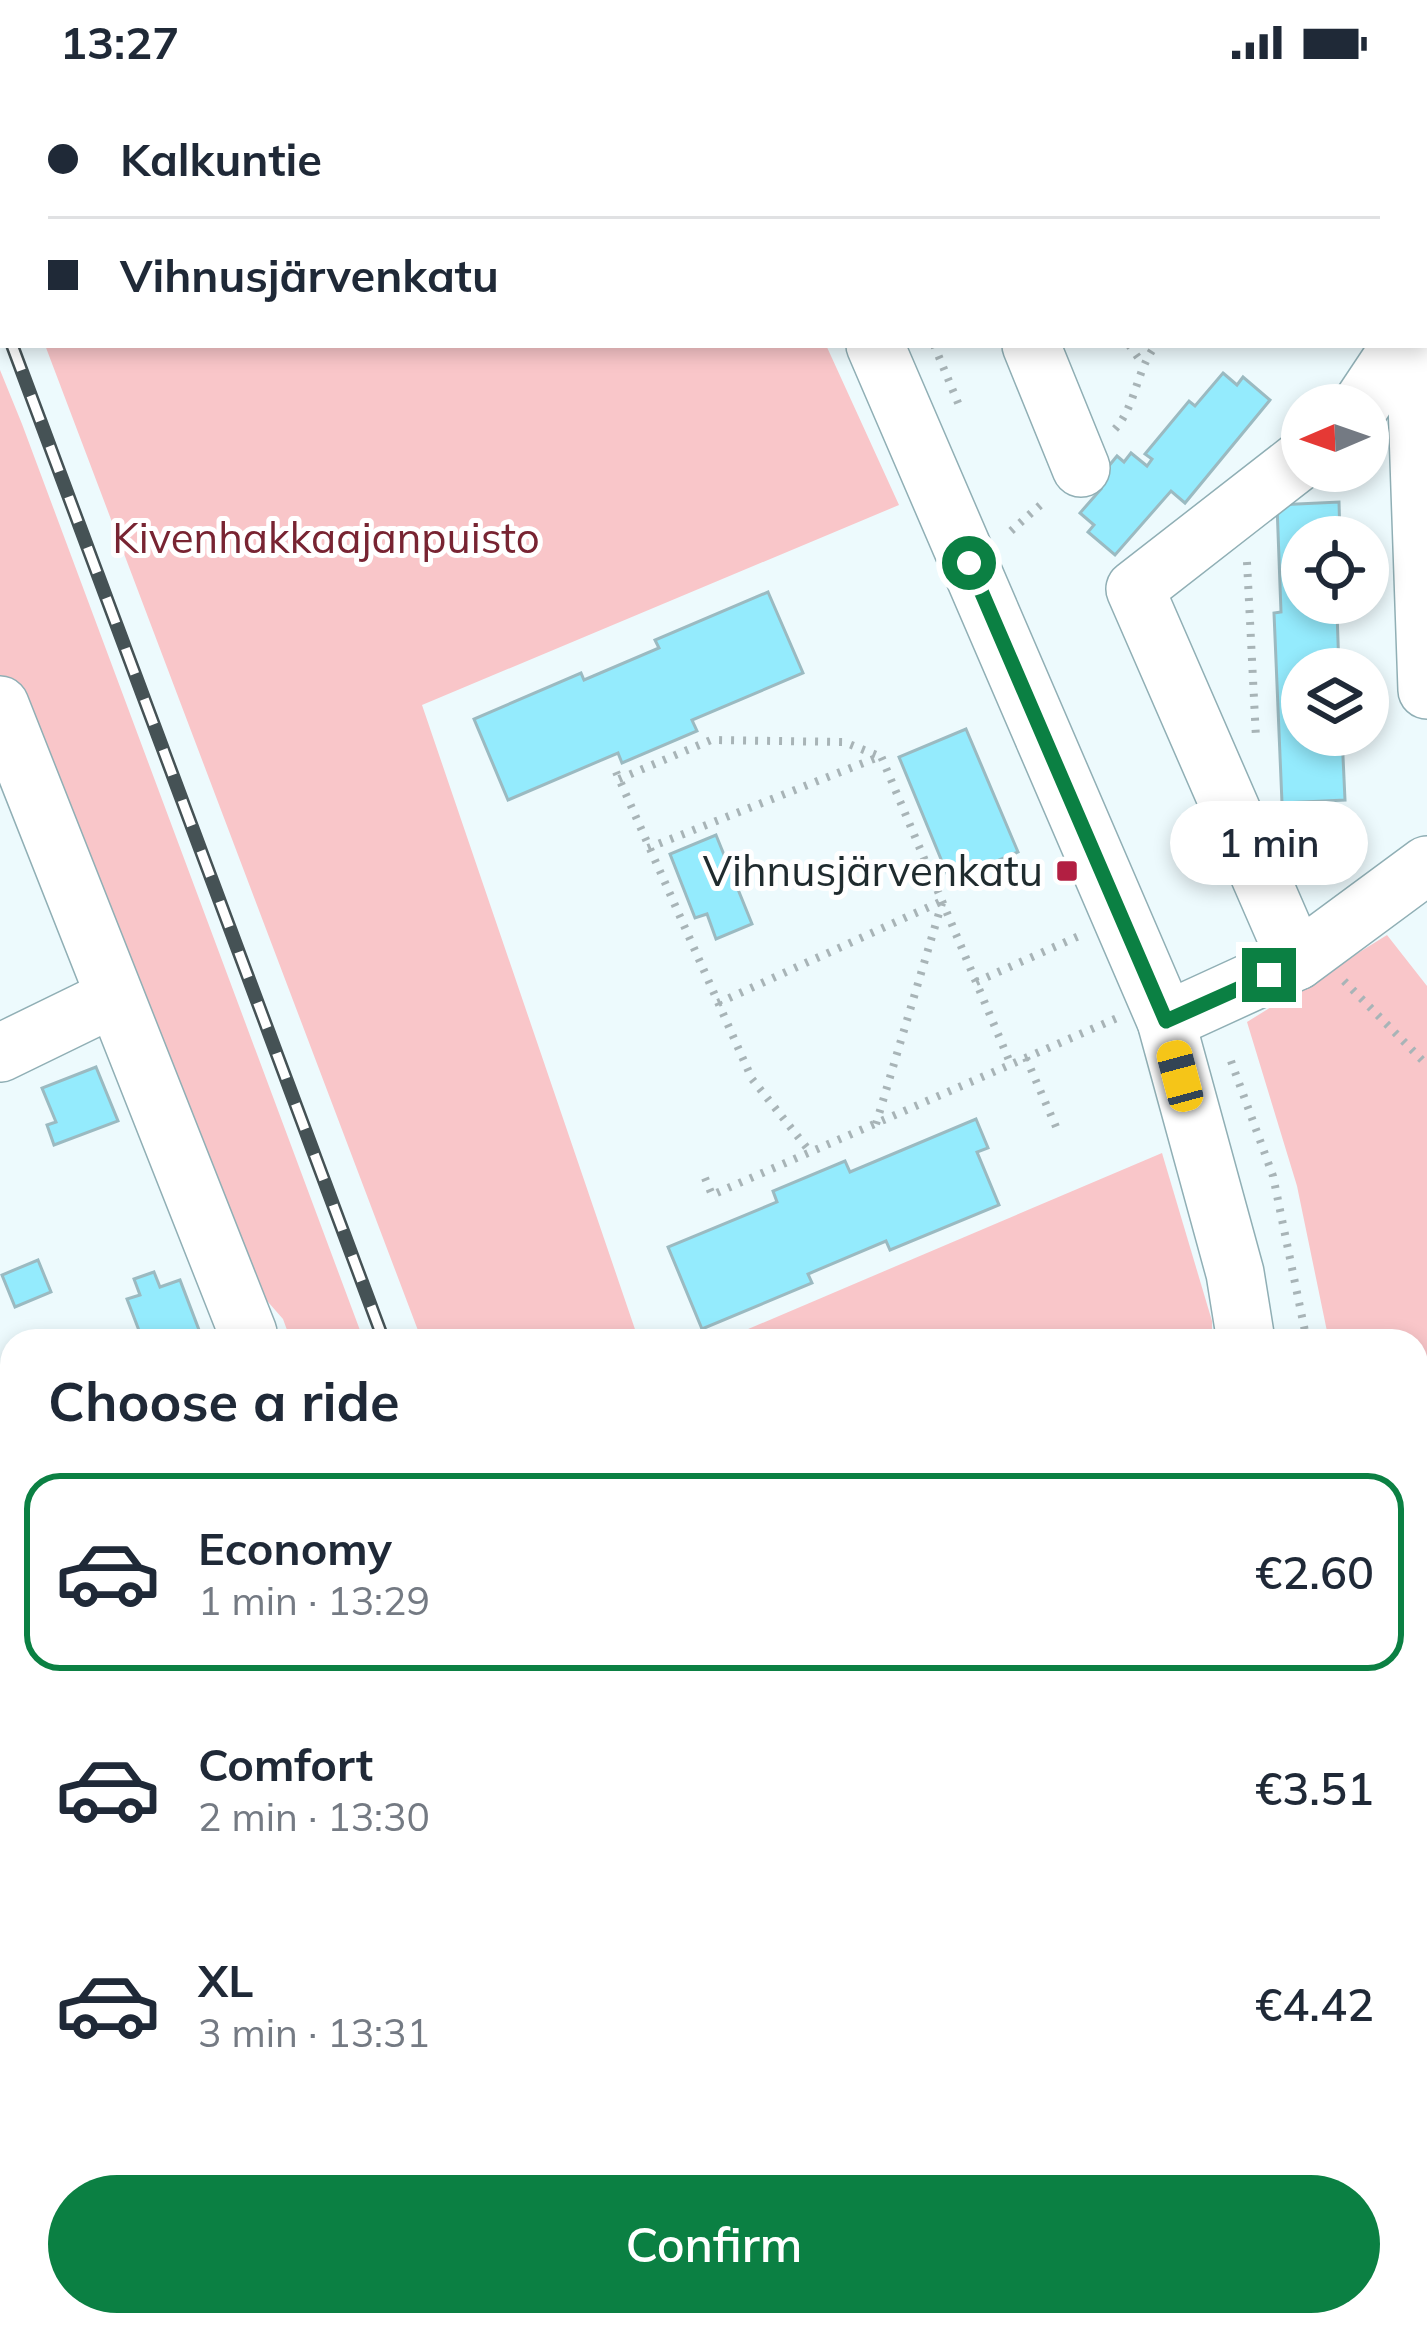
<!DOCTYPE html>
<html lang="en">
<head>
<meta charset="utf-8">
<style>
	:root { --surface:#fff; --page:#f6f6f7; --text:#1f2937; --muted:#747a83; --line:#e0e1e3; --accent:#0b8043 }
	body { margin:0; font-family:Mulish,sans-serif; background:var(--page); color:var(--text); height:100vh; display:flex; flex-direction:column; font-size:45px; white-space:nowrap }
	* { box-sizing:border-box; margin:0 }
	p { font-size:39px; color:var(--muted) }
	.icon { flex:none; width:66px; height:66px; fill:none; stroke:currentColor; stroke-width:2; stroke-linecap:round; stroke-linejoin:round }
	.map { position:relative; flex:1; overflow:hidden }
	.drawer { position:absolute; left:0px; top:1245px; width:1428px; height:1008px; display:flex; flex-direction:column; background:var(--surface); border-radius:36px 36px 0 0; box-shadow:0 6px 18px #0003 }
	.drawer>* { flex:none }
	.banner { position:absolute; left:0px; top:0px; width:1428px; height:264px; box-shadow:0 6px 18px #0003; display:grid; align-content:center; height:264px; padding:0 48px; background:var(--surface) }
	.needle { width:78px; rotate:268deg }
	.controls { position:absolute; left:1281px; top:300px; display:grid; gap:24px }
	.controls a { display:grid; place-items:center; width:108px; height:108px; border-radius:50%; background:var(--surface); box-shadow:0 6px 18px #0003; font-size:60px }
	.end { position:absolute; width:54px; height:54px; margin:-27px; border:15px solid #0b8043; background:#fff; box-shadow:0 0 0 6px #fff }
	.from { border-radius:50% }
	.bubble { position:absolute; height:84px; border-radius:42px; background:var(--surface); box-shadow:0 6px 18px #0003; font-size:39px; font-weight:600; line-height:84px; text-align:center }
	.car { position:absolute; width:36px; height:72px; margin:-36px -18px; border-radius:15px; box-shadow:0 0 9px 3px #0007; background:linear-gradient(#f5c518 24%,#345 0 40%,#f5c518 0 76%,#345 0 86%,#f5c518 0) }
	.banner b { display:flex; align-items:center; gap:42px; height:114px; font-size:45px }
	.banner b+b { border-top:3px solid var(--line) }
	.banner i { width:30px; height:30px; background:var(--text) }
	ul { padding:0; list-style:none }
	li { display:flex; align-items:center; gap:36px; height:198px; margin:0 24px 18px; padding:0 24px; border:6px solid transparent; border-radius:36px }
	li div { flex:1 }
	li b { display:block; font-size:45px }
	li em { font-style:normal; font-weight:600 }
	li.active { border-color:var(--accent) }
	li>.icon { width:108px; height:108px; stroke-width:1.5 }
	h2 { padding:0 48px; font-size:54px; line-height:144px }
	.button { display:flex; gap:24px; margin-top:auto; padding:24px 48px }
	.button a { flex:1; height:138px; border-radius:72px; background:var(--accent); color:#fff; font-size:48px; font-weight:600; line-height:138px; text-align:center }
	.status { display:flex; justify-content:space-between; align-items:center; height:84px; padding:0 60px; background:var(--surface); direction:ltr }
	.status svg { height:33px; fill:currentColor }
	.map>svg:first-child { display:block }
	.green { fill:#f9c6c9 }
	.building { fill:#94ebfd; stroke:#9bbac1; stroke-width:3 }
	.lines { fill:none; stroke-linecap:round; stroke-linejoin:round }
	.minor-casing { stroke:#90afb5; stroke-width:60 }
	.path { stroke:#a8b4b7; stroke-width:8; stroke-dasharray:3 9; stroke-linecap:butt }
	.minor { stroke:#fff; stroke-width:57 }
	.rail-casing { stroke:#455255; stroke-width:14 }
	.rail { stroke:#fff; stroke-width:9; stroke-dasharray:27; stroke-linecap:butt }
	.route { stroke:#0b8043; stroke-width:15 }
	.poi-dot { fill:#b21f42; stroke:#fff; stroke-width:4.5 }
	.labels { text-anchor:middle; stroke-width:10; stroke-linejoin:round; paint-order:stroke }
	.park-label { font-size:42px; fill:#782432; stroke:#fff }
	.poi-label { font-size:42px; fill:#1f2b2e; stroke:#fff; text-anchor:end }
</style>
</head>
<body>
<div class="status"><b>13:27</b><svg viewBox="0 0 49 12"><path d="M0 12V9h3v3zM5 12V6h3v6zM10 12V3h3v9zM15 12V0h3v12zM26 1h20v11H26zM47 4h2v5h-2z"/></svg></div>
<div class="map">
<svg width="1427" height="2253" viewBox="0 0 1427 2253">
	<rect width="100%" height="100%" fill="#edfafd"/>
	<g class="green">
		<polygon points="0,0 708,0 709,3 3,3 3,152"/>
		<polygon points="45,261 826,261 899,421 422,621 639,1257 422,1257"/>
		<polygon points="0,286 22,340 364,1257 291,1257 283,1235 239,1185 115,888 0,593"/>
		<polygon points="1387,851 1427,902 1427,1582 1416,1577 1416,1257 1329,1257 1297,1102 1247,938"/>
		<polygon points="1162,1069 1212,1237 1212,1257 720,1257"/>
		<polygon points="18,2241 556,2241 557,2253 18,2253"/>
		<polygon points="711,2241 1012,2241 1011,2253 714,2253"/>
	</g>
	<g class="building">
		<polygon points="1195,0 1410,0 1410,3"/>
		<polygon points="1223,289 1237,301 1243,293 1270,316 1185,419 1171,407 1115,471 1088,448 1094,441 1080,429 1101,405 1094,400 1117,372 1124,378 1131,369 1147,382 1152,375 1145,370 1189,317 1195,322"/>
		<polygon points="1339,418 1340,453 1302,453 1302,519 1343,519 1344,528 1337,528 1339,585 1302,585 1302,651 1342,651 1345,716 1282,719 1274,529 1281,528 1277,421"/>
		<polygon points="768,508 803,589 692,636 697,647 622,679 618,669 508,716 474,635 581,589 584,596 659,564 655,556"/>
		<polygon points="966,645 1018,768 950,797 899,673"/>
		<polygon points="716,751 752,840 716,855 707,830 695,834 670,770"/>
		<polygon points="96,983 118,1037 54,1061 47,1041 56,1038 42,1004"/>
		<polygon points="976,1035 988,1064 977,1068 999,1121 890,1166 886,1157 808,1190 812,1199 702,1245 668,1163 777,1118 773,1107 845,1077 850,1088"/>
		<polygon points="38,1176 51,1208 15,1223 2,1191"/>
		<polygon points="154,1188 160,1203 180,1196 199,1246 170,1257 143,1257 127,1215 140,1211 134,1195"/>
		<polygon points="0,1501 12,1547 12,1588 0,1590"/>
		<polygon points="12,1686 12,1872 0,1875 0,1689"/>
		<polygon points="2,1949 12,1949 12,2004 4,2004"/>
	</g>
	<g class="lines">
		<defs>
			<g id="minor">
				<polyline points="742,0 743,3"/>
				<polyline points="1129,3 1130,0"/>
				<polyline points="1425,201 1427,195"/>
				<polyline points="875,261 1166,937 1235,1189 1246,1257"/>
				<polyline points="1031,261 1081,384"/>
				<polyline points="1415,261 1427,606"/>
				<polyline points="1361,321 1401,261"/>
				<polyline points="0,621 248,1249 247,1257"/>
				<polyline points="1297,877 1135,505 1302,375"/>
				<polyline points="1166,937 1297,877 1427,781"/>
				<polyline points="0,969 113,914"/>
				<polyline points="0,1413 12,1410"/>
				<polyline points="1416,1609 1427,1614"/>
				<polyline points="0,1914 12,1912"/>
				<polyline points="1058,2253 1060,2241"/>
			</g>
		</defs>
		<use href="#minor" class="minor-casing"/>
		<g class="path">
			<polyline points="811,0 814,3"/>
			<polyline points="934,261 961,326"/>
			<polyline points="1129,261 1142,279"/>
			<path d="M1115 345C1136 322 1136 286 1156 261"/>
			<polyline points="1011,447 1046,416"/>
			<polyline points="1247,478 1256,654"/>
			<polyline points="616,688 752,995 811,1069"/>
			<polyline points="619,695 711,656 844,658 879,672"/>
			<polyline points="648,764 881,672 1011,981"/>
			<polyline points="1344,897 1427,981"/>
			<polyline points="976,898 1079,852"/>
			<polyline points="718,919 942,817"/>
			<polyline points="1026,974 1057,1045"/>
			<polyline points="1231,977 1273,1092 1307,1257"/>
			<polyline points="876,1040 942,819"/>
			<polyline points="705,1094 712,1111 1117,934"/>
			<polyline points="569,2241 570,2253"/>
			<polyline points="1120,2253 1122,2241"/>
		</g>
		<use href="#minor" class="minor"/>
		<defs>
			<g id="rail">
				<polyline points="0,228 3,236"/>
				<polyline points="12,261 384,1257"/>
				<polyline points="681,2241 683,2253"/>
			</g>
		</defs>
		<use href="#rail" class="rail-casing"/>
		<use href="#rail" class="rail"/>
	</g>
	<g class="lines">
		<polyline class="route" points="969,479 1166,937 1269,891"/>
	</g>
	<rect class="poi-dot" x="1055" y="775" width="24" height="24" rx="6"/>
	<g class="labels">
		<g class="park-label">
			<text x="326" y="469">Kivenhakkaajanpuisto</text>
		</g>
		<g class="poi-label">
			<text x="1043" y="802">Vihnusjärvenkatu</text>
		</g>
	</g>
</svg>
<div class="controls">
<a><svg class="needle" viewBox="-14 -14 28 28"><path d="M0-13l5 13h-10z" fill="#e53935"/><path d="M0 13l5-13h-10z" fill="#747a83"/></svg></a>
<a><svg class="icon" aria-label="locate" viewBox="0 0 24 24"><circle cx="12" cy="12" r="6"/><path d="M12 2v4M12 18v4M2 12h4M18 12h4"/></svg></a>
<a><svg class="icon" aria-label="layers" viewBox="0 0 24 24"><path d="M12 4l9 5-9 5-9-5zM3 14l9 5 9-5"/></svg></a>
</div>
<i class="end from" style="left:969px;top:479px"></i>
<i class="end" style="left:1269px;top:891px"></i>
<div class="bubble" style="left:1170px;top:717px;width:198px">1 min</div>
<i class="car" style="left:1180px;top:992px;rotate:345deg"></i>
<div class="banner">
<b><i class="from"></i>Kalkuntie</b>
<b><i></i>Vihnusjärvenkatu</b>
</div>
<section class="drawer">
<h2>Choose a ride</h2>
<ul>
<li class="active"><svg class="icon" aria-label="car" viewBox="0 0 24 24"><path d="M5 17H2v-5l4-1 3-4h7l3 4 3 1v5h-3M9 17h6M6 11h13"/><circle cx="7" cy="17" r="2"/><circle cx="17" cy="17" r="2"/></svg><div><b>Economy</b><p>1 min · 13:29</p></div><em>€2.60</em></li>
<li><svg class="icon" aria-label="car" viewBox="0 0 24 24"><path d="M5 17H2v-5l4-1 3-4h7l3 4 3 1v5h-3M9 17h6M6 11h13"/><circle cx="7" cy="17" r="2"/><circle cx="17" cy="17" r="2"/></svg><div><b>Comfort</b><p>2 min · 13:30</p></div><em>€3.51</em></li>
<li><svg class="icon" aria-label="car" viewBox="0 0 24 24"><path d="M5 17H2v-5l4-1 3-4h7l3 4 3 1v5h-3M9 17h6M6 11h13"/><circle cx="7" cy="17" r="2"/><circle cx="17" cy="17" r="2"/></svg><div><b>XL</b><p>3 min · 13:31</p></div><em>€4.42</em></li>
</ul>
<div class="button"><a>Confirm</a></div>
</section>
</div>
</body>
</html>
